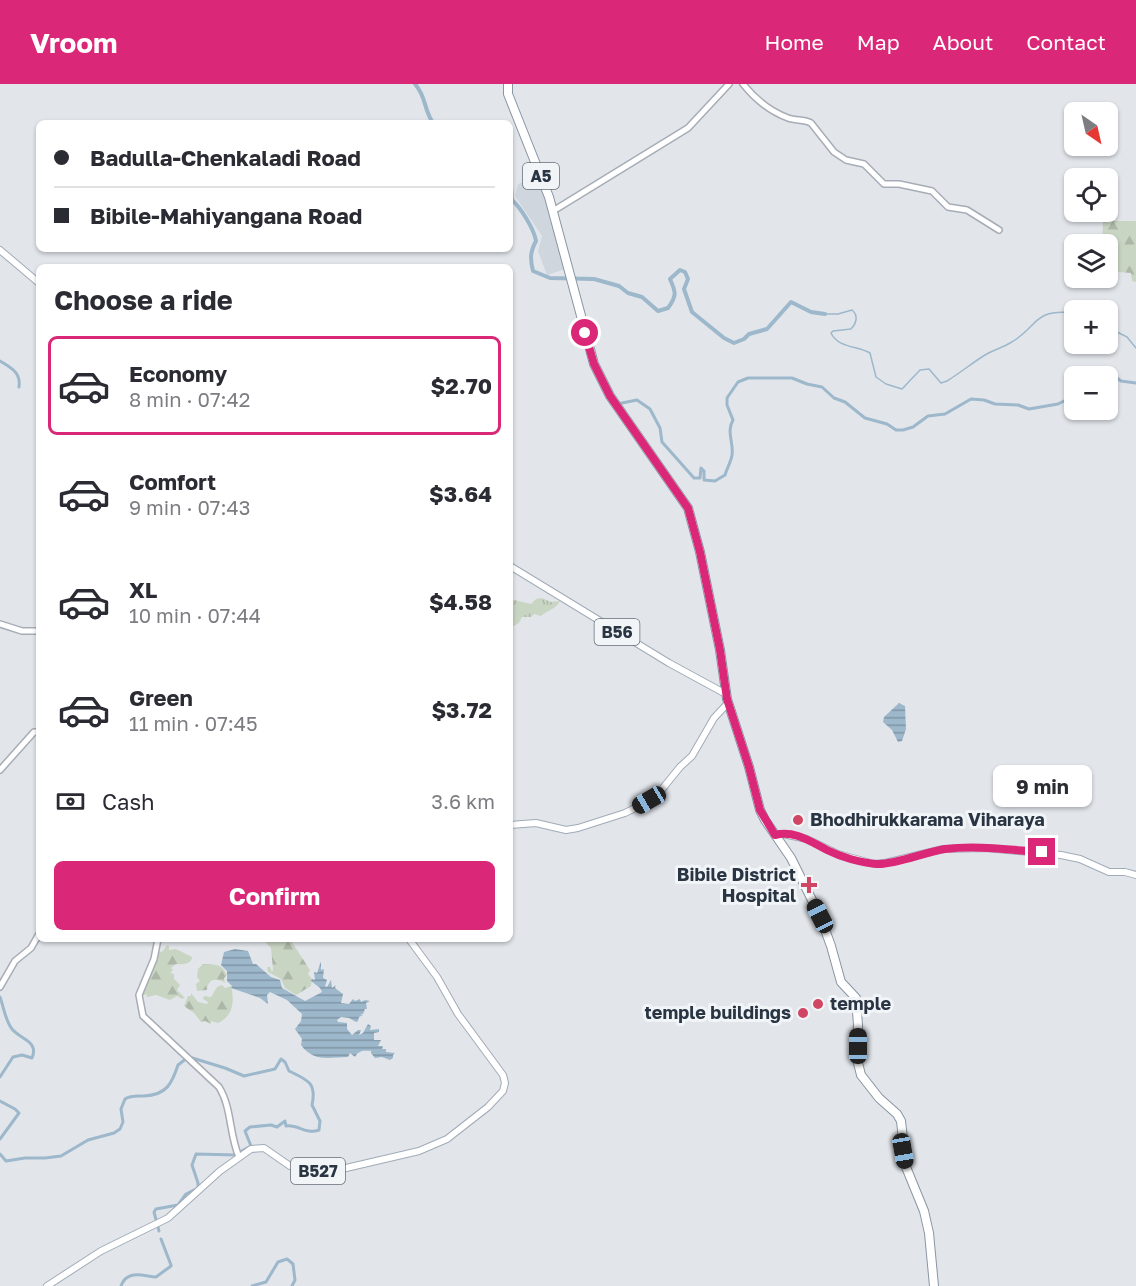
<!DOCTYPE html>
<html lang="en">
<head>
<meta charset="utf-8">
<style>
	:root { --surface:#fff; --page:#f2f2f3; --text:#2b2b33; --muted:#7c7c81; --line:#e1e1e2; --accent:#db2777 }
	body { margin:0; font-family:"Golos Text",sans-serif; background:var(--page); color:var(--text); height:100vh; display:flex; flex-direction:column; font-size:22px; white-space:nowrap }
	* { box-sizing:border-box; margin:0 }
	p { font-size:20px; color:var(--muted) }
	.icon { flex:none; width:33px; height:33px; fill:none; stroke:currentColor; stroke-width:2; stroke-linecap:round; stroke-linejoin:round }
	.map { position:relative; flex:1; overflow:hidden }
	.sheet { position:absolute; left:36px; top:180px; width:477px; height:678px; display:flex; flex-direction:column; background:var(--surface); border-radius:9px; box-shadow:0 2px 4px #0004 }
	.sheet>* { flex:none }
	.hud { position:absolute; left:36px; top:36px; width:477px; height:132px; border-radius:9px; box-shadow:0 2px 4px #0004; display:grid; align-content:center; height:132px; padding:0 18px; background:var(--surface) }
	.needle { width:39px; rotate:146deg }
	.buttons { position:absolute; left:1064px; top:18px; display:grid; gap:12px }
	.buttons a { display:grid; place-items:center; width:54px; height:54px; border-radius:9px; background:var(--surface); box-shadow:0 2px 4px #0004; font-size:30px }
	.end { position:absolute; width:27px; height:27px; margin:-14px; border:8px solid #db2777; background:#fff; box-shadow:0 0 0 3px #fff }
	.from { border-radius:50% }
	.bubble { position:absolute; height:42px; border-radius:9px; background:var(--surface); box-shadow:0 2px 4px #0004; font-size:20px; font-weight:700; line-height:42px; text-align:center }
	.car { position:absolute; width:18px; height:36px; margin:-18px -9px; border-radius:8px; box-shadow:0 0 4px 2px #0007; background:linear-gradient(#222 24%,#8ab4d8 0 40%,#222 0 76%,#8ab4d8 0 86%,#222 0) }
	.hud b { display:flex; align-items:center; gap:21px; height:57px; font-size:22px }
	.hud b+b { border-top:2px solid var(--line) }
	.hud i { width:15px; height:15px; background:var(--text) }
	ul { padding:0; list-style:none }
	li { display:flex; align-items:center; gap:18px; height:99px; margin:0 12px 9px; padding:0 6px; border:3px solid transparent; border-radius:9px }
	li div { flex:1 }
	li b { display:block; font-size:22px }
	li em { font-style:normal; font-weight:700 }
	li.on { border-color:var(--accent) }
	li>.icon { width:54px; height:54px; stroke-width:1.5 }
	h2 { padding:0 18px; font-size:27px; line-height:72px }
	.pay { display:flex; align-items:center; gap:15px; height:66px; padding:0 18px; font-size:22px }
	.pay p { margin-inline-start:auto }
	.button { display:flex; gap:12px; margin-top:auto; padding:12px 18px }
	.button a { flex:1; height:69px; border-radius:9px; background:var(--accent); color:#fff; font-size:24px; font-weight:700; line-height:69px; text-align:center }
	header { display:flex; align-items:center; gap:36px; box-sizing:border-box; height:84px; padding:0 30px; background:var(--accent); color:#fff }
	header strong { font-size:28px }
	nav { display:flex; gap:33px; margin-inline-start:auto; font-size:21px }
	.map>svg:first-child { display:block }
	.built { fill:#d0d6dd }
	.grass { fill:url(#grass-tufts) }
	.forest { fill:url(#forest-firs) }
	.water { fill:url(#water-rules) }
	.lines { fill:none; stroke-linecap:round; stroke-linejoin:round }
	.stream { stroke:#9db7cb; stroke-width:1.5 }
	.canal { stroke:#9db7cb; stroke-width:3 }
	.river { stroke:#9db7cb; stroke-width:4 }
	.secondary-casing { stroke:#a7adb6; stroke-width:8 }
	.primary-casing { stroke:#a1abb7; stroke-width:8 }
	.highway-casing { stroke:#8995a2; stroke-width:10 }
	.secondary { stroke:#fff; stroke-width:5 }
	.primary { stroke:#fff; stroke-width:6 }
	.highway { stroke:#fff; stroke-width:8 }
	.route { stroke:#db2777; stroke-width:8 }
	.poi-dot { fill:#d14664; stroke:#f2f5f8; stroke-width:2 }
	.labels { text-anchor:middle; stroke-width:6; stroke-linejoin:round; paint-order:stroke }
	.shield { fill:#f2f5f8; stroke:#666f7a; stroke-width:1.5 }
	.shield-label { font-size:16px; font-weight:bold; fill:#2a3544 }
	.poi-label { font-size:18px; font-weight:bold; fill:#2a3544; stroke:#f2f5f8; text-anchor:start }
</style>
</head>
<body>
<header>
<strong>Vroom</strong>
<nav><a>Home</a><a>Map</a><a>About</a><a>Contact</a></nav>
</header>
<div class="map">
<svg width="1136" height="1202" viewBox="0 0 1136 1202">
	<defs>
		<pattern id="grass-tufts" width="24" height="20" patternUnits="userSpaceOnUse" patternTransform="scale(1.5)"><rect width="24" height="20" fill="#c9d5c3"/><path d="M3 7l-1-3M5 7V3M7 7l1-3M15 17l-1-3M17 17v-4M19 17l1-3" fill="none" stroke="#adb7a9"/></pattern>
		<pattern id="forest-firs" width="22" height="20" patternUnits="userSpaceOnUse" patternTransform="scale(1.5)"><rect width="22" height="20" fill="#c9d5c3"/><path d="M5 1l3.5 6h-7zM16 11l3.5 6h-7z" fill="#adb7a9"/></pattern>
		<pattern id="water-rules" width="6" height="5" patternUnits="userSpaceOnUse" patternTransform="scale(1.5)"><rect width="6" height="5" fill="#9db7cb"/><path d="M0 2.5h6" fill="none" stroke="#8096a6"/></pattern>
	</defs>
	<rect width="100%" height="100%" fill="#e2e6eb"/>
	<polygon class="built" points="539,93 565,185 547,191 538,167 542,152 515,112 518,100"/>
	<path class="grass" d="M542 514 551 518 560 517C556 525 548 526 541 532L534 530 531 533H522L519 539 510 544V515L531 520 536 515Z"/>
	<g class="forest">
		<path d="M1103 137H1136V198L1132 197 1131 189 1118 188C1112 180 1107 171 1107 160H1102Z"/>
		<polygon points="268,855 290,855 310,886 308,890 312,895 311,902 296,911 285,904 281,895 268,888 267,883 270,883 272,888 273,886 271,864 266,859"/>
		<path d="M167 861 169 862V866L176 865 192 873C192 880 182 881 176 880L171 884 173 886 170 889 174 890V895L180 901 177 906 185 914 182 915 177 912 170 916 156 911 147 913 146 910 141 912 157 869 163 867Z"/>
		<path d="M203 880C216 881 221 879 227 891L224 894 225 899C217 894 208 894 207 906L197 907 196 900 200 897 197 893 198 885Z"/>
		<path d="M222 901 225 904 231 902C234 915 235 931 218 939L211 937V940L205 937 201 938 194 929 184 922 188 912H191V909L198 918 207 920 208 918 203 915 204 912 211 913 217 903Z"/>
	</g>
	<g class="water">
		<polygon points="899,619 905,622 906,645 902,657 898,658 892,646 883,638 884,633"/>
		<path d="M235 865 248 867 253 880H256L271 893 280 896 282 904 305 917 322 908 320 904 311 897 312 895 315 896 314 888 317 889 321 877V886L324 885 323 894 327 896 325 902 327 903 331 896 332 904 336 901 335 904 343 910 341 919 349 920 353 915 355 917 360 915 361 918 365 916 370 917 366 919 367 925H365L363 930H360L363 931 359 933 358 937 356 938 349 934 341 933 337 936 338 938 347 939V945L352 951 358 946H361L359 951 363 949 368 940 371 942 370 946 379 945V948L374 949V956H381L378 962H383L382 965H386V968L395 969 393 971V974L390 976 382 973 375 974 371 969V966L370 967C363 966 358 967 355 973L350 969 348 973C330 973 314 979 301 961L302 955 295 945 301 937 302 930 287 916 270 908 267 911 268 920 260 914 231 904 232 902 227 897V887L221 881 224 868Z"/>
	</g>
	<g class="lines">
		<g class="stream">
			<path d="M825 230H838L852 226C859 232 856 240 851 245L833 247 831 249C838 264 858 262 870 269L876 293 886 300 902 305 920 286 929 285 941 299 947 297C960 289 972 279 985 271 993 266 1002 264 1010 259 1038 244 1032 224 1074 229"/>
			<polyline points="1107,243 1127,253 1136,264"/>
		</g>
		<g class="canal">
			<path d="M0 277C11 284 21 288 19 303"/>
			<polyline points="1087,292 1094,288 1106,291 1110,289 1121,297 1136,299"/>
			<path d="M617 320 637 316 650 325 660 344 662 358 694 394H700L701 384 704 387V396L715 397 725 391C727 384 731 378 732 371 734 359 726 348 733 336L727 321V314L738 298 748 294H792L807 300 822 303 834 314 845 318 865 334 887 340 896 346H903L913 343 928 332 945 330 971 315 984 316 995 320 1018 321 1029 325 1058 320 1068 315 1074 301"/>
			<path d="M0 913C4 924 5 936 12 945 21 956 39 957 32 974L22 971 13 973 0 993"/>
			<path d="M189 973 225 984 244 992 275 985 281 975 285 978 289 987C307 996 317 998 312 1021L320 1037 319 1046C306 1051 298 1040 286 1042L285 1037 277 1043 271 1041 250 1043 245 1047 251 1062 238 1069"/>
			<polyline points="0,1017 15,1025 19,1029 0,1055"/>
			<path d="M0 1070 6 1077 25 1074H45L61 1072 88 1056 114 1049 120 1045 123 1038 121 1025 125 1015C131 1011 137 1012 144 1012 167 1011 172 999 178 981L187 974"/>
			<polyline points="159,1147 154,1128 156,1125 178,1121 186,1110 198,1104 198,1099 192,1081 196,1070 236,1071"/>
			<polyline points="161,1155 171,1181"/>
			<path d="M121 1202C127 1185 143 1192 156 1193L171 1182"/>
			<polyline points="252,1202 266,1198 278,1178 287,1175 293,1180 295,1196 292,1202"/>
		</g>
		<g class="river">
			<path d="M415 0C427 14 423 24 433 39"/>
			<path d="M510 91 512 116C521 124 534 145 536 157 530 168 530 175 533 187L550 194 594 195 619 202 628 209 642 213 658 227 668 224C677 212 676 208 670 195L680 186 685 188 688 195 684 205 692 228 724 254 734 259 744 255 749 250 767 245 791 218 811 228 825 230"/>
		</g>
		<defs>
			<g id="secondary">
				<path d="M743 0C755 15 769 27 788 34 796 37 804 35 811 39L834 68 846 76 864 80 884 100H899L932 107 948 123 967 126 999 146"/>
				<polyline points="553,127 688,44 729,0"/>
				<polyline points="0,540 22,547 39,547"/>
				<polyline points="0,686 34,648 39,648"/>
				<path d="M158 855 154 875 139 911 143 932 219 1003C232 1024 229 1050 239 1073"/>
				<polyline points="0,903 15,877 31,864 39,850"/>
			</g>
			<g id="primary">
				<polyline points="0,166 39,199"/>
				<polyline points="510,482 669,579 726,610"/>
				<polyline points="510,741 536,739 566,746 578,744 625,729 637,723 659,709 680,683 692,672 714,634 728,619"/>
				<polyline points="775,751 783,750 807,755 838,770 874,780 885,779 943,765 985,764 1061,771 1080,775 1109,788 1125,788 1136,791"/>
				<polyline points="47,1202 101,1167 168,1134 220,1087 251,1065 264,1064 290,1082 329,1088 419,1067 447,1055 488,1023 503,1007 505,999 503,991 458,930 437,893 409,855"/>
			</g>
			<polyline id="highway" points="508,0 508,10 549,113 594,280 610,312 688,424 700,468 720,566 727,615 749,683 760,726 765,736 791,774 820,832 831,862 841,898 856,914 858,941 857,975 861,991 879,1014 897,1030 901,1037 906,1083 924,1127 929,1149 934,1202"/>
		</defs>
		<use href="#secondary" class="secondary-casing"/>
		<use href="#primary" class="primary-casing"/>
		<use href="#highway" class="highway-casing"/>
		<use href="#secondary" class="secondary"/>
		<use href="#primary" class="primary"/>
		<use href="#highway" class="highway"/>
	</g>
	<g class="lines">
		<path class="route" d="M585 249 594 280 610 312 688 424 700 468 720 566 727 615 749 683 760 726 775 751C795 746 811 758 827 766 841 773 861 779 877 780 895 781 925 768 945 765 977 761 1010 766 1042 768"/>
	</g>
	<g class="poi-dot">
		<circle cx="798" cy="736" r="6"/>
		<path d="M806 792h6v6h6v6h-6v6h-6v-6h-6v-6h6z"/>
		<circle cx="818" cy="920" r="6"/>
		<circle cx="803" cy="929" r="6"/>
	</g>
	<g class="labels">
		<g class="shield">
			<rect x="523" y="79" width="36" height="26" rx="4.5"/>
			<rect x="594.5" y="535" width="45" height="26" rx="4.5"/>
			<rect x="291" y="1074" width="54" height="26" rx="4.5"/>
		</g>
		<g class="shield-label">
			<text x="541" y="98">A5</text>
			<text x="617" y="554">B56</text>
			<text x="318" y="1093">B527</text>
		</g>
		<g class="poi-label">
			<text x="810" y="742">Bhodhirukkarama Viharaya</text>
			<text x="796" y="797" text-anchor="end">Bibile District<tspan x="796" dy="21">Hospital</tspan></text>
			<text x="830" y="926">temple</text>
			<text x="791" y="935" text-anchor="end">temple buildings</text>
		</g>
	</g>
</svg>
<div class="buttons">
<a><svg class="needle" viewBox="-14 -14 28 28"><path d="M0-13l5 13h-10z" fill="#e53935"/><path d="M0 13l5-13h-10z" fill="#7c7c81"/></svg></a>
<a><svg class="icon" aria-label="locate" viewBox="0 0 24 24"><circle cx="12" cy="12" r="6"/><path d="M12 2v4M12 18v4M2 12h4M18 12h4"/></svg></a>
<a><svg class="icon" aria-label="layers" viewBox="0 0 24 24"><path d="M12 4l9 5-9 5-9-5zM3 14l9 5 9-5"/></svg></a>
<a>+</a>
<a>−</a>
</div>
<i class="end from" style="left:585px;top:249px"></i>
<i class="end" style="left:1042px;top:768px"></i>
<div class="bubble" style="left:993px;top:681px;width:99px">9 min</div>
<i class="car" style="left:649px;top:716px;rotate:240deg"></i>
<i class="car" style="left:820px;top:832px;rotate:333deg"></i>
<i class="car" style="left:858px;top:962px;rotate:0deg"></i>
<i class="car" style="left:903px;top:1067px;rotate:170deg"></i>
<div class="hud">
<b><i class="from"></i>Badulla-Chenkaladi Road</b>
<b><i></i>Bibile-Mahiyangana Road</b>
</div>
<section class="sheet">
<h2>Choose a ride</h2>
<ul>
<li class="on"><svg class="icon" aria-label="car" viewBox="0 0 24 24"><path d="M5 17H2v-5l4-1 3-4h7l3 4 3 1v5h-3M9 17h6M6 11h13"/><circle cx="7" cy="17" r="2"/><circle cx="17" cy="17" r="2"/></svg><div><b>Economy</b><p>8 min · 07:42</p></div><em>$2.70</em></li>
<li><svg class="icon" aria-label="car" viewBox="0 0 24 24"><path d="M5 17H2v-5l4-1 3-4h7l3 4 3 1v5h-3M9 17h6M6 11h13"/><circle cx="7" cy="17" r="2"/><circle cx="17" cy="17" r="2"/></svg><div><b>Comfort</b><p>9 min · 07:43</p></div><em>$3.64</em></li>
<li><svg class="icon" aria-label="car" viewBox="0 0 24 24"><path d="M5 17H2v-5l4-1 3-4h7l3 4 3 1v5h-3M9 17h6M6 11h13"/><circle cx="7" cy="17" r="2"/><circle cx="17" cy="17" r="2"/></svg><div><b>XL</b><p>10 min · 07:44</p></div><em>$4.58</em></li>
<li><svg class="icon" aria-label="car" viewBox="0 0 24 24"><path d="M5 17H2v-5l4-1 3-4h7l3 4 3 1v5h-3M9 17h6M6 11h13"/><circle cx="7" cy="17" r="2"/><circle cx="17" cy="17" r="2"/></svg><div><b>Green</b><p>11 min · 07:45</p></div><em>$3.72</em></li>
</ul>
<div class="pay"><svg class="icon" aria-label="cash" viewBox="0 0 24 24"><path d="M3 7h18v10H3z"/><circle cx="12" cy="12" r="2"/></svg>Cash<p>3.6 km</p></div>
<div class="button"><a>Confirm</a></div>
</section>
</div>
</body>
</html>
